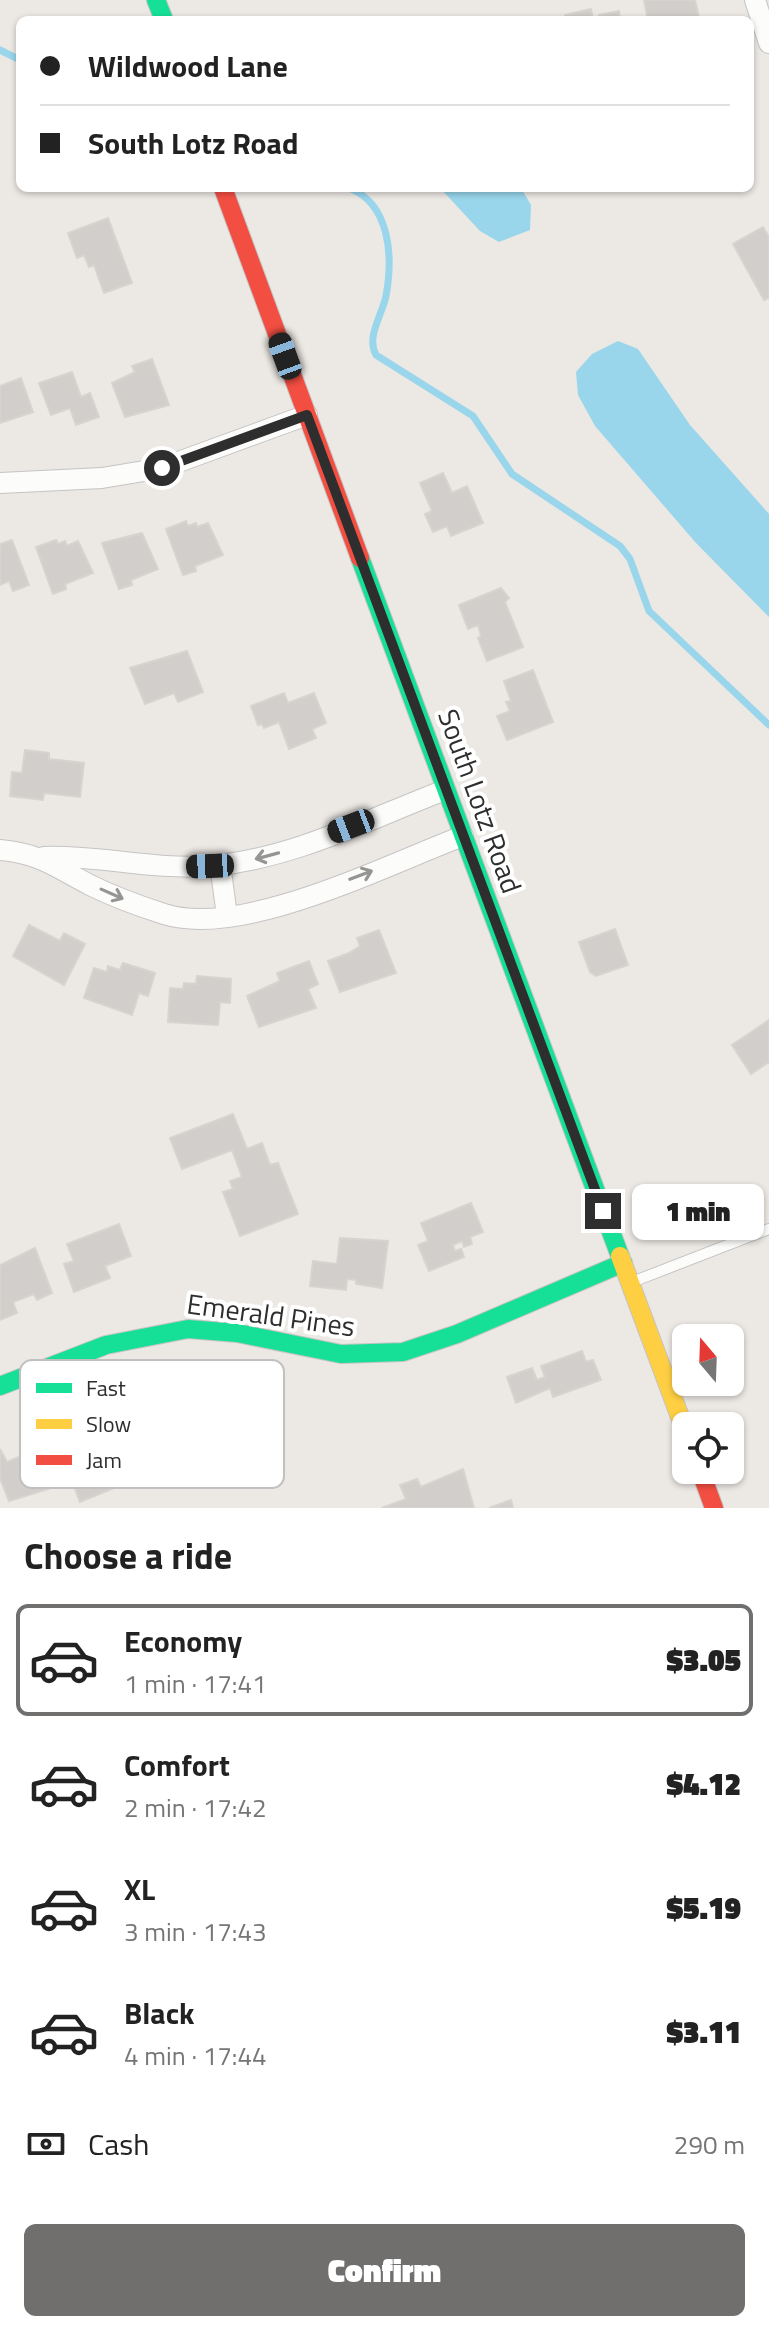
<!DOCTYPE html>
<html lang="en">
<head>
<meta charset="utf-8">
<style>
	:root { --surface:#fff; --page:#f6f6f6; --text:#222; --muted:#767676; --line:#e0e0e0; --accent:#706f6e }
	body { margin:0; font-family:"Titillium Web",sans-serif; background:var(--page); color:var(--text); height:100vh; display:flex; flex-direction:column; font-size:30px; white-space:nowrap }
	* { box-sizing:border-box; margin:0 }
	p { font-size:26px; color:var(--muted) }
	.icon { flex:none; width:44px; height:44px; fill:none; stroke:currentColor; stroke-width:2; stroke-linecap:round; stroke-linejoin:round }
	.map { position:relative; height:1508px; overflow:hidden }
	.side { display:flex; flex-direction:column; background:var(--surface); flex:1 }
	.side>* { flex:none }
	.banner { position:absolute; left:16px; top:16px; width:738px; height:176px; border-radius:12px; box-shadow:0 2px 6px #0004; display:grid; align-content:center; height:176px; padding:0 24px; background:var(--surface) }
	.needle { width:52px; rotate:341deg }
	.buttons { position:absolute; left:672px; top:1324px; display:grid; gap:16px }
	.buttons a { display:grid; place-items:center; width:72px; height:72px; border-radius:12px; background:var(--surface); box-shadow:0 2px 6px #0004; font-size:40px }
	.end { position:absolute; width:36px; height:36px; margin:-18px; border:10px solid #2e2e2e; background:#fff; box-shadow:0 0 0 4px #fff }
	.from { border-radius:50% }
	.bubble { position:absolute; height:56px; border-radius:12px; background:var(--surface); box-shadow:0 2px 6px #0004; font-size:26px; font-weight:800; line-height:56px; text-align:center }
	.car { position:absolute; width:24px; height:48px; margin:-24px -12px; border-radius:10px; box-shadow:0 0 6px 2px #0007; background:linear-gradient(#222 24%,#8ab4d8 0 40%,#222 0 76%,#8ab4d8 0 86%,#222 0) }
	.banner b { display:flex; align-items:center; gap:28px; height:76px; font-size:30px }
	.banner b+b { border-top:2px solid var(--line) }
	.banner i { width:20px; height:20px; background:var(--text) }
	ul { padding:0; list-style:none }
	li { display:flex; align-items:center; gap:24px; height:112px; margin:0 16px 12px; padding:0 8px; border:4px solid transparent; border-radius:12px }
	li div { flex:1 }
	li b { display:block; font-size:30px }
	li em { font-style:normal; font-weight:800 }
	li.active { border-color:var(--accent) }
	li>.icon { width:72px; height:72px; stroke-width:1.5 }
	h2 { padding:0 24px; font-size:36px; line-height:96px }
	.pay { display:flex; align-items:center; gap:20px; height:88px; padding:0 24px; font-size:30px }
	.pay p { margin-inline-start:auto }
	.primary-button { display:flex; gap:16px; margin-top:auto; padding:16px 24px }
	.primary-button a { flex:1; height:92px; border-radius:12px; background:var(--accent); color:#fff; font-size:32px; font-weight:800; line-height:92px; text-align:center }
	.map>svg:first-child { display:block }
	.water { fill:#99d6ec }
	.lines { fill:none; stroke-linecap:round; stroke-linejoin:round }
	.stream { stroke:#99d6ec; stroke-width:7 }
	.building { fill:#d1cecb; stroke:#d7d4d0; stroke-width:2 }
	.lane-casing { stroke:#c5c4c5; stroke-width:12 }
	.street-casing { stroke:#c5c4c5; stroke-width:22 }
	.fast-casing { stroke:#c5c4c5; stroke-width:20 }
	.slow-casing { stroke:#c5c4c5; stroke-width:20 }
	.jam-casing { stroke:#c5c4c5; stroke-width:20 }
	.lane { stroke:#fcfcfb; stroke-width:10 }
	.street { stroke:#fcfcfb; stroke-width:20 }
	.fast { stroke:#16e098; stroke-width:18 }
	.slow { stroke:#ffcf43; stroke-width:18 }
	.jam { stroke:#f24e42; stroke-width:18 }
	.oneway { stroke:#959594 }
	.route { stroke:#2e2e2e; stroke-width:10 }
	.labels { text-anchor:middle; stroke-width:8; stroke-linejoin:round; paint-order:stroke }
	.street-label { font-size:28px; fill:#2e2e2e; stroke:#fff }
	.key { fill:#fff; stroke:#c0c0c0; stroke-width:2 }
	.key-label { font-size:22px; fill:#2e2e2e }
</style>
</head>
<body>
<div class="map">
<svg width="769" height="1508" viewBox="0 0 769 1508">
	<rect width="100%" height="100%" fill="#ece8e4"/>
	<g class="water">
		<polygon points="440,188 521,188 531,205 530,230 499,242 480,231"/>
		<polygon points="618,341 638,349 690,425 769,514 769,617 696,543 595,426 578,395 576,372 592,354"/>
	</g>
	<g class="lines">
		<g class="stream">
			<polyline points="0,50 20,60"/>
			<path d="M349 188C391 204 393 258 386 296 382 315 366 337 376 355L473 416 512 474 620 546 630 559 649 611 769 725"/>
		</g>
	</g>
	<g class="building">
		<polygon points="644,0 695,0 699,18 648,20"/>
		<polygon points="591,9 593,20 566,20 565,15"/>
		<polygon points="619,11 620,20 600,20 599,15"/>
		<polygon points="108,218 132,283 104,293 94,265 89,267 84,255 77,258 68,233"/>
		<polygon points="763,227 769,237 769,298 764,300 733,244"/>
		<polygon points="152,359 169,405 125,417 112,383 135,372 132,366"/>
		<polygon points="72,372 81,397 90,393 99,417 76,425 70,408 51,415 39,383"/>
		<polygon points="21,378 33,412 0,423 0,386"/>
		<polygon points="443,473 452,493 467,486 483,523 451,536 447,526 433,532 425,514 432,511 420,483"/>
		<polygon points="186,521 188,526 196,523 197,527 208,523 223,555 195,566 196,571 183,575 166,529"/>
		<polygon points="142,533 158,569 131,580 132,585 119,589 102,543"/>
		<polygon points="12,540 29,585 13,591 9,581 0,585 0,544"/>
		<polygon points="56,540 58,544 65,541 67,546 78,541 93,573 65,584 66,589 53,594 36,547"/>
		<polygon points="501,588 509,598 505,602 523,647 487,661 478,638 481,636 478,625 468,629 459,605"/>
		<polygon points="187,651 203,692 178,702 174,693 145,704 130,668"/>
		<polygon points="533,670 553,722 507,740 497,716 510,711 506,702 511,701 504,681"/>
		<polygon points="284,693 288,703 314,693 326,723 312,729 316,738 289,749 279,722 264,728 262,724 258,725 251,706"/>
		<polygon points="25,750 49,753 49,759 84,763 80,797 44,793 43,800 10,796 12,772 22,773"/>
		<polygon points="29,925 60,941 64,933 85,944 64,985 13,956"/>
		<polygon points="615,929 628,965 596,976 590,972 579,942"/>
		<polygon points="379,930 396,973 340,992 328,961 349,953 360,946 357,938"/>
		<polygon points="309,961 318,984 308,989 316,1008 259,1027 247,996 280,981 277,973"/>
		<polygon points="123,963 155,973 148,996 139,993 132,1015 84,998 94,968 107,972 108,966 120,970"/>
		<polygon points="197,976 231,979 230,1003 220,1002 218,1025 168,1022 170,988 183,989 184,983 196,984"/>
		<polygon points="769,1020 769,1062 751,1074 732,1045"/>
		<polygon points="233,1114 247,1149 262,1143 270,1165 278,1163 298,1214 240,1236 223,1192 233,1189 230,1181 242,1177 232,1150 182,1169 170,1138"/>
		<polygon points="471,1203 483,1232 470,1237 472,1244 464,1247 462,1241 453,1245 455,1251 461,1249 464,1257 429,1271 418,1245 428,1241 421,1223"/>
		<polygon points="119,1224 131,1256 105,1266 110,1278 74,1292 64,1264 74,1261 67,1244"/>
		<polygon points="340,1238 388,1241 382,1288 356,1284 356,1280 347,1279 346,1290 310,1286 313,1261 337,1264"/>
		<polygon points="35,1248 52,1293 37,1300 34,1294 13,1302 17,1313 0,1320 0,1265"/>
		<polygon points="582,1351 586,1362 593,1360 601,1380 553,1397 550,1388 516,1403 507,1377 532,1368 537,1380 545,1377 541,1366"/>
		<polygon points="118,1406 145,1474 123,1483 119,1472 109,1475 114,1488 80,1502 53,1431"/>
		<polygon points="38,1443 54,1487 9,1501 0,1478 0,1449 7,1462 24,1455 22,1450"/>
		<polygon points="463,1469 474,1508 382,1508 406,1499 400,1485 417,1479 421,1487"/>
		<polygon points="511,1500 513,1508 489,1508"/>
	</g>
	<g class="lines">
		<defs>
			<polyline id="lane" points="632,1282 769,1229"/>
			<g id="street">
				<polyline points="755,0 769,43"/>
				<polyline points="0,483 102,478 162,468 307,415"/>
				<path d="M0 850C39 853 57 868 90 885 114 897 139 906 164 914 242 939 388 864 463 836"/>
				<path d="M44 857C99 855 153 870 208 866 290 860 369 819 445 790"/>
				<polyline points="220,864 227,916"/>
			</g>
			<g id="fast">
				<polyline points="156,0 164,20"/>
				<polyline points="360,558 620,1256"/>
				<polyline points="0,1386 106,1345 188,1329 237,1333 341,1354 403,1352 457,1334 623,1263"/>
			</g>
			<polyline id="slow" points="620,1256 686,1433"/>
			<g id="jam">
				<polyline points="223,188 360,558"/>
				<polyline points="700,1470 714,1508"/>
			</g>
		</defs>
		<use href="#lane" class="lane-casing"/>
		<use href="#street" class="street-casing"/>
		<use href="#fast" class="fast-casing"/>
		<use href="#slow" class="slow-casing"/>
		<use href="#jam" class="jam-casing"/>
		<use href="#lane" class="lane"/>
		<use href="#street" class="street"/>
		<use href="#fast" class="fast"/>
		<use href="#slow" class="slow"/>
		<use href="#jam" class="jam"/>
	</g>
	<defs><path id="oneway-shaft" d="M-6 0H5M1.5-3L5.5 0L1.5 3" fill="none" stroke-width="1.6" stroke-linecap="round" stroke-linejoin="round" transform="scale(2)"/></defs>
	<g class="oneway">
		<use href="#oneway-shaft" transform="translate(267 856) rotate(165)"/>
		<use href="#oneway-shaft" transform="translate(361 875) rotate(-21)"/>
		<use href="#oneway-shaft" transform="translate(112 894) rotate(24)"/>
	</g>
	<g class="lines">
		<polyline class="route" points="162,468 307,415 603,1211"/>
	</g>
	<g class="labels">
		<g class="street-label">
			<text transform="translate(480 801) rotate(70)" y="10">South Lotz Road</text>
			<text transform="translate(271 1315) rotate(8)" y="10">Emerald Pines</text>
		</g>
	</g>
	<rect x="20" y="1360" width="264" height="128" rx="12" class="key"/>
	<rect x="36" y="1383" width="36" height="10" fill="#16e098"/>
	<rect x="36" y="1419" width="36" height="10" fill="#ffcf43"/>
	<rect x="36" y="1455" width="36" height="10" fill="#f24e42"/>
	<g class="key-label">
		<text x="86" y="1396">Fast</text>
		<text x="86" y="1432">Slow</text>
		<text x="86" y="1468">Jam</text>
	</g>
</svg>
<div class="buttons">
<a><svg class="needle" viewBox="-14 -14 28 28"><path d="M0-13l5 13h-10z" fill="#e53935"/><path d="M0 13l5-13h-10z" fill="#767676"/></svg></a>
<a><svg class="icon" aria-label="locate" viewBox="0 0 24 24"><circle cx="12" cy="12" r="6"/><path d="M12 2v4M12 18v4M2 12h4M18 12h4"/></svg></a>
</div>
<i class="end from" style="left:162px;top:468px"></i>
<i class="end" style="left:603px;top:1211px"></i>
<div class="bubble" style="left:632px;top:1184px;width:132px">1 min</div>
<i class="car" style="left:285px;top:356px;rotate:340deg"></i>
<i class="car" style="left:351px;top:826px;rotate:249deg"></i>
<i class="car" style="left:210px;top:866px;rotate:268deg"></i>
<div class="banner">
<b><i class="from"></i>Wildwood Lane</b>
<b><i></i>South Lotz Road</b>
</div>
</div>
<section class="side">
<h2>Choose a ride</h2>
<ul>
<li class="active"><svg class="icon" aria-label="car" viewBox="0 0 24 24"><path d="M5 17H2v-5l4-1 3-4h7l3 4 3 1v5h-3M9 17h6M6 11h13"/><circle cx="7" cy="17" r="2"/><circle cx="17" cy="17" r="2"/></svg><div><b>Economy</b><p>1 min · 17:41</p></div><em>$3.05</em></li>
<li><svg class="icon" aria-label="car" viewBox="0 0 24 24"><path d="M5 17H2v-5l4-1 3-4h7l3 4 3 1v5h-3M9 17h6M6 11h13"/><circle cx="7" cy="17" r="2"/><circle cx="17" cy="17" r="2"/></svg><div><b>Comfort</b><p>2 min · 17:42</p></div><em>$4.12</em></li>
<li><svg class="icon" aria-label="car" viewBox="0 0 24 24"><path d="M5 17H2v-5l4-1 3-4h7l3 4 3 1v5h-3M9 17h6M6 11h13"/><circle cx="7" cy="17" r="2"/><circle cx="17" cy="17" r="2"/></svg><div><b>XL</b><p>3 min · 17:43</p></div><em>$5.19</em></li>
<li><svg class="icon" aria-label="car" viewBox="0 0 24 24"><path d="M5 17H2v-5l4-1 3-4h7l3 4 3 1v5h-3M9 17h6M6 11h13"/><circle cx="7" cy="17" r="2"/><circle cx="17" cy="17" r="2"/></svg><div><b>Black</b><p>4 min · 17:44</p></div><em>$3.11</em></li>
</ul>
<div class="pay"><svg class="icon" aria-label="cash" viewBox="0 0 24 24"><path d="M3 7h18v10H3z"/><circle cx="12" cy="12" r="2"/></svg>Cash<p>290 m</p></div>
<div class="primary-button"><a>Confirm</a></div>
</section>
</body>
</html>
